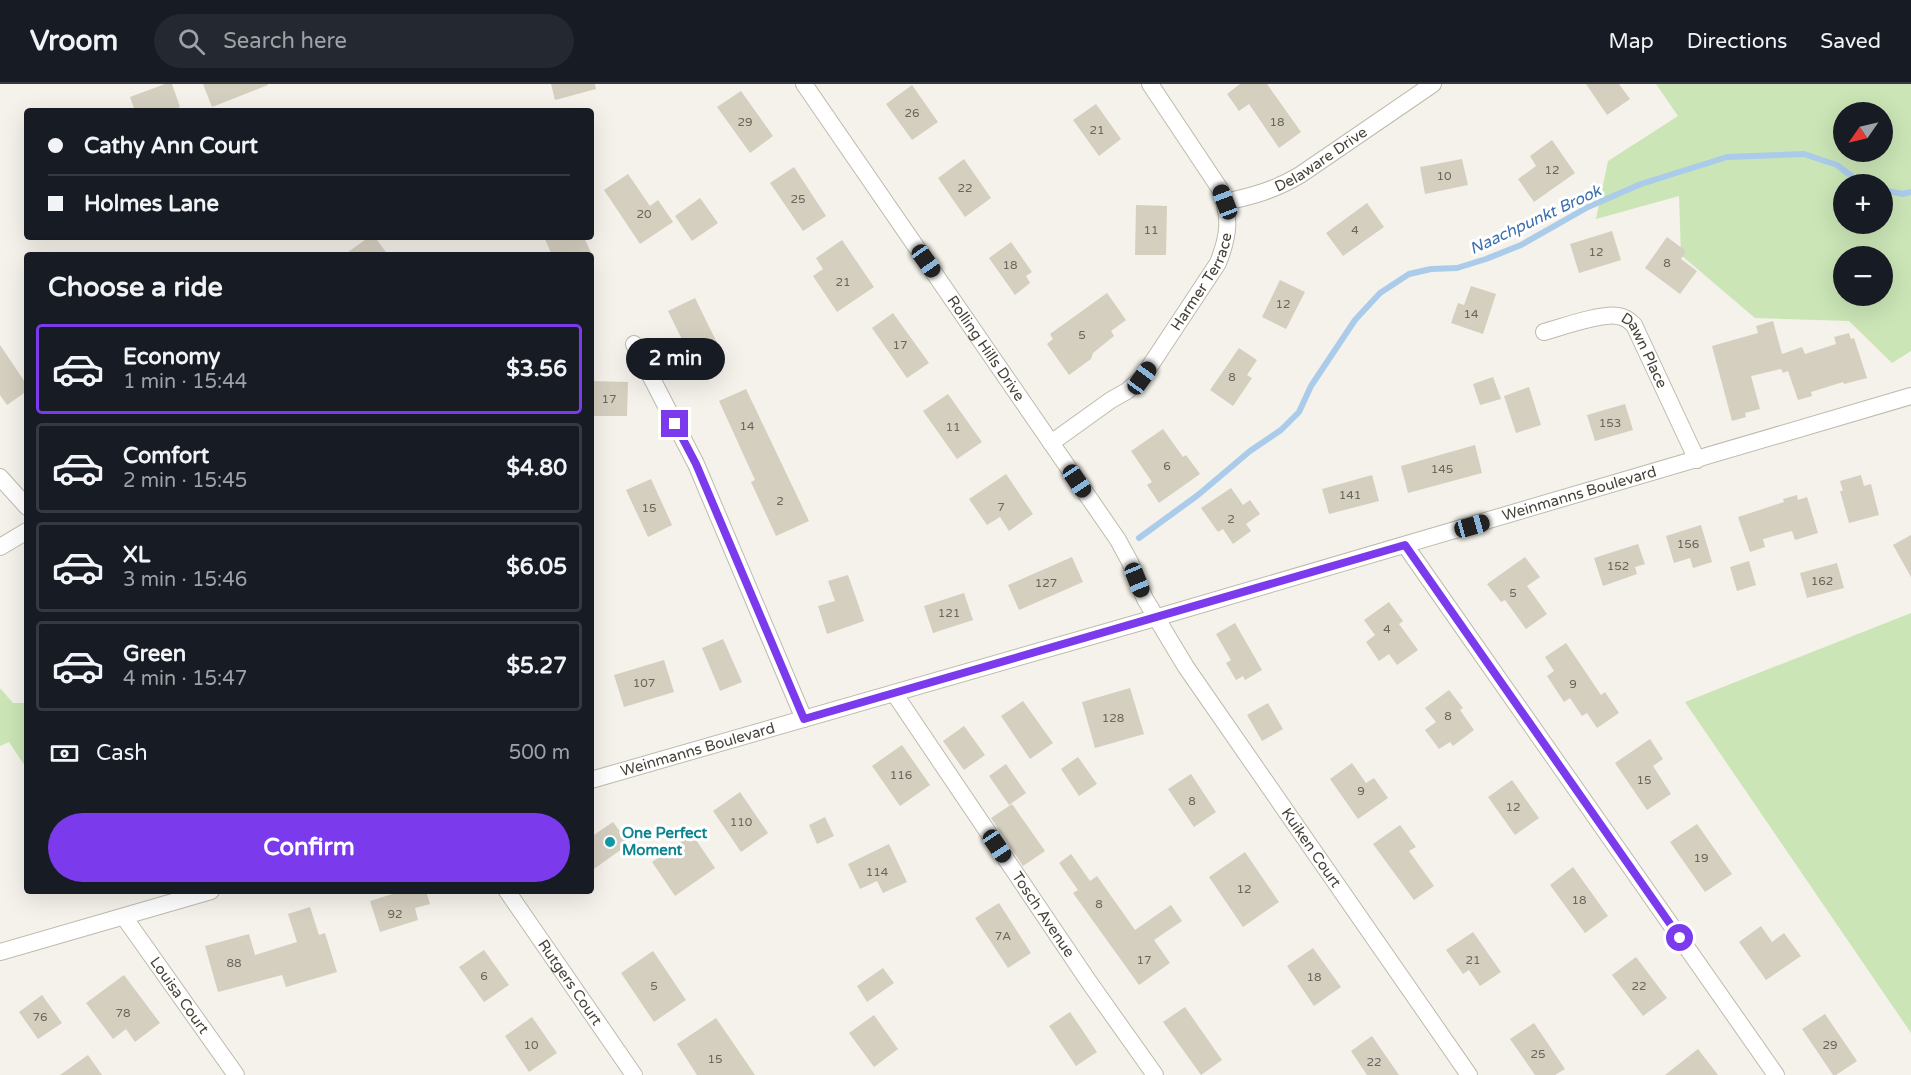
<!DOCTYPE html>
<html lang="en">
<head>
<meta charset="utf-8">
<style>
	:root { --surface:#171b24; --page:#242831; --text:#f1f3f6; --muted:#9ea1a6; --line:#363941; --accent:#7c3aed }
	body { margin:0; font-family:"Varela Round",sans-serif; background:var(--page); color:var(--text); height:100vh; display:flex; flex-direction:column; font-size:22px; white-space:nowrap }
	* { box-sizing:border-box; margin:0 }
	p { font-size:20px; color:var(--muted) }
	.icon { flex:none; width:33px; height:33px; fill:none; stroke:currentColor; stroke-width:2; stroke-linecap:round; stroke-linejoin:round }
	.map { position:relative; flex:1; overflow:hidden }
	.sheet { position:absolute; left:24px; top:168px; width:570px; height:642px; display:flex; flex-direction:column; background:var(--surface); border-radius:6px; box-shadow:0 6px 24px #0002 }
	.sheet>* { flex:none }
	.guide { position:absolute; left:24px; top:24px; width:570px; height:132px; border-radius:6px; box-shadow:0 6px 24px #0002; display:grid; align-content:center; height:132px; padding:0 24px; background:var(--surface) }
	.needle { width:39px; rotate:236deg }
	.fabs { position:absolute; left:1833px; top:18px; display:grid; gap:12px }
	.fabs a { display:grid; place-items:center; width:60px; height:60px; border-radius:50%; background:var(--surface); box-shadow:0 6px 24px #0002; font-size:30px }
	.end { position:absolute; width:27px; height:27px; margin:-14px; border:8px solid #7c3aed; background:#fff; box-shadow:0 0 0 3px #fff }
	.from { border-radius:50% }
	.bubble { position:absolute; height:42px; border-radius:21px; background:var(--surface); box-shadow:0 6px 24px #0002; font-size:20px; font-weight:700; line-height:42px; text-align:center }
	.car { position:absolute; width:18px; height:36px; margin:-18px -9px; border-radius:8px; box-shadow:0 0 4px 2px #0007; background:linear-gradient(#222 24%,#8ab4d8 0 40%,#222 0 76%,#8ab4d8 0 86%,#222 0) }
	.guide b { display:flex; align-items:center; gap:21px; height:57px; font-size:22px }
	.guide b+b { border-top:2px solid var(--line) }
	.guide i { width:15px; height:15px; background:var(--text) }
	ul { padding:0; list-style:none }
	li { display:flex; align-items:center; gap:18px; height:90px; margin:0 12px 9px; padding:0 12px; border:3px solid var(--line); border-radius:6px }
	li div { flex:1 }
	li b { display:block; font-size:22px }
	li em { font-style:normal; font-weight:700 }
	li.on { border-color:var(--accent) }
	li>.icon { width:54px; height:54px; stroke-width:1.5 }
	h2 { padding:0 24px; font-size:27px; line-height:72px }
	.pay { display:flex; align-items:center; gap:15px; height:66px; padding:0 24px; font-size:22px }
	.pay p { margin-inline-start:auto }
	.primary-button { display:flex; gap:12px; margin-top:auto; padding:12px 24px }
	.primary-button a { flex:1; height:69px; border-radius:36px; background:var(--accent); color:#fff; font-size:24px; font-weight:700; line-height:69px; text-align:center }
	header { display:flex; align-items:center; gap:36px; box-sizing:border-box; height:84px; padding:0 30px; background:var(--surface); border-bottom:2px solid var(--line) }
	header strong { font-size:28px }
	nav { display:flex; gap:33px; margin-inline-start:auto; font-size:21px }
	.search { width:420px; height:54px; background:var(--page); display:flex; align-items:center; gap:15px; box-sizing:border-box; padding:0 21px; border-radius:33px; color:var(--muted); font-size:22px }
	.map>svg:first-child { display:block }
	.green { fill:#cbe5b6; fill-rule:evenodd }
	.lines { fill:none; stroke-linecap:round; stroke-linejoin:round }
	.stream { stroke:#abcbeb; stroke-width:6 }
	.building { fill:#d5cfc0 }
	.street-casing { stroke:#bfbaad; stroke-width:18 }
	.street { stroke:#fff; stroke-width:16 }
	.route { stroke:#7c3aed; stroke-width:8 }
	.culture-dot { fill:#0f9aa8; stroke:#fff; stroke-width:2 }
	.labels { text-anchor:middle; stroke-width:6; stroke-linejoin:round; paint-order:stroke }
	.number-label { font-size:12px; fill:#6a665b }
	.street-label { font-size:15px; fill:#474339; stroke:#fff }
	.culture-label { font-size:15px; font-weight:bold; fill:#0d838f; stroke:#fff; text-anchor:start }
	.water-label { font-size:16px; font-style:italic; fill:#396fac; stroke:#fff }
</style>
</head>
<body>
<header>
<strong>Vroom</strong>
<div class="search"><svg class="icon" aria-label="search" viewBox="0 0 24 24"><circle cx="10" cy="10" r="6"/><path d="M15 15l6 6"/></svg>Search here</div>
<nav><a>Map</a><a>Directions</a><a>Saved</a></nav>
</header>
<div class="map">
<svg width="1911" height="991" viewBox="0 0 1911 991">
	<rect width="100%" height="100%" fill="#f4f2ea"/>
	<g class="green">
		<path d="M1656 0H1911V267L1892 279 1849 237 1755 234 1681 171 1679 112 1596 135 1608 77 1678 32ZM1844 28H1882V68H1844ZM1844 100H1882V140H1844ZM1844 172H1882V212H1844Z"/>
		<polygon points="1911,529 1911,949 1685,618"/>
		<polygon points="0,604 13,619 27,619 27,685 9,658 0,662"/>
	</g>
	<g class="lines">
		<g class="stream">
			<polyline points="1882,106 1903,110 1911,108"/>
			<polyline points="1139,454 1198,411 1250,367 1281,346 1299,328 1311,302 1355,236 1380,209 1409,190 1431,185 1457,184 1486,175 1521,161 1588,123 1641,100 1727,73 1804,70 1837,81 1862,100"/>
		</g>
	</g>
	<g class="building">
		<polygon points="165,0 172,0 180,23 170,27 135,27 130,13"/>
		<polygon points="203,0 268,0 268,1 212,23"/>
		<polygon points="551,0 595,0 596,5 555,16"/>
		<polygon points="1240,0 1267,0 1301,48 1279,64 1249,20 1239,27 1227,10"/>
		<polygon points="1586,0 1619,0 1630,15 1607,31"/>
		<polygon points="912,1 938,38 912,56 886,20"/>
		<polygon points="741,7 773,52 750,69 717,23"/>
		<polygon points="1096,20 1121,55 1099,72 1073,36"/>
		<polygon points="1552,56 1575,89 1534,118 1518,95 1536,82 1530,72"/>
		<polygon points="964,75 991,114 965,133 938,94"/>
		<polygon points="1462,75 1468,101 1425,110 1420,83"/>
		<polygon points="794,83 826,132 803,147 770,99"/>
		<polygon points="628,90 650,122 658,116 673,138 640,160 604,106"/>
		<polygon points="700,114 718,139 692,157 675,132"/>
		<polygon points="1367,119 1384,143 1343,172 1326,149"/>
		<polygon points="1136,121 1167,122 1166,171 1135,171"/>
		<polygon points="1612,147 1621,176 1579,189 1570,160"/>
		<polygon points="369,153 375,153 388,171 344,171"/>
		<polygon points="544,153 584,153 592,171 552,171"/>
		<polygon points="1667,153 1686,167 1681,175 1697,187 1680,210 1645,184"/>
		<polygon points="842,156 874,203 837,228 813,192 823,185 816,174"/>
		<polygon points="1011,158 1032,188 1026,192 1030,199 1015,211 989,174"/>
		<polygon points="1280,196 1305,208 1286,245 1262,233"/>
		<polygon points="1471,202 1496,210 1483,250 1451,239 1458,219 1464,221"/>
		<polygon points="1107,209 1126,236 1111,247 1114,252 1093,269 1091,275 1069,291 1047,260 1053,255 1050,250"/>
		<polygon points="695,214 721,267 694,280 668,227"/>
		<polygon points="893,229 929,279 907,294 872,244"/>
		<polygon points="1773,237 1782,270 1802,263 1805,270 1836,260 1834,253 1849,249 1851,255 1854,254 1867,294 1844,300 1843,298 1811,308 1812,312 1798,316 1788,287 1783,289 1781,285 1751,292 1760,325 1745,329 1746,333 1732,337 1712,262 1758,249 1756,242"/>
		<polygon points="0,261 27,301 27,307 7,321 0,311"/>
		<polygon points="1239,264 1257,276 1247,291 1252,294 1233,322 1210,306"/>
		<polygon points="1493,293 1501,315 1480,321 1473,300"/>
		<polygon points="591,297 628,298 627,332 591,332"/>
		<polygon points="1529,303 1541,341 1516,349 1504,312"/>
		<polygon points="746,305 809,437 776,452 751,398 755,396 719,317"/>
		<polygon points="948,310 982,358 957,375 923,327"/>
		<polygon points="1625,320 1633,346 1595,357 1587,331"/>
		<polygon points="1163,345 1183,373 1186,371 1200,390 1159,419 1147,401 1152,398 1131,367"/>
		<polygon points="1475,361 1482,389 1408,409 1401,382"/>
		<polygon points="1006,390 1033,430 1009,447 1000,433 987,441 969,415"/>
		<polygon points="1372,391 1379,417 1329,430 1322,405"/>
		<polygon points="1861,391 1864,402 1871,400 1879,431 1849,439 1840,407 1843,407 1840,397"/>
		<polygon points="651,395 672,441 648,453 626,406"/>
		<polygon points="1231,404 1243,421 1250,416 1260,430 1246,440 1251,447 1233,460 1223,445 1218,448 1201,424"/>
		<polygon points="1797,411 1798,416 1807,413 1818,449 1795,456 1792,447 1763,455 1765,463 1750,468 1738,433 1784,418 1783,415"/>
		<polygon points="1701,441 1712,478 1693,484 1690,474 1674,479 1666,452"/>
		<polygon points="1911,451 1911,493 1893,461"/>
		<polygon points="1638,460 1645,480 1635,483 1637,490 1603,502 1594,474"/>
		<polygon points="1072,473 1083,498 1019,526 1008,501"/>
		<polygon points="1525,473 1540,493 1527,502 1547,530 1526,545 1505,516 1501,518 1487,500"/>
		<polygon points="1749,477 1756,501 1737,507 1730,483"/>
		<polygon points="1837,479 1844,504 1807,514 1800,489"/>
		<polygon points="848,491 864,537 827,550 818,522 835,517 828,497"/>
		<polygon points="964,509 973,536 933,549 924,522"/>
		<polygon points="1389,518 1403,537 1399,540 1418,566 1397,581 1389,570 1379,577 1366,558 1375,551 1364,536"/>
		<polygon points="1235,539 1262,586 1245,596 1243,592 1236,596 1226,579 1231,576 1216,550"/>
		<polygon points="723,555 742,598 720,607 702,564"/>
		<polygon points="1566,559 1601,611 1605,608 1619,629 1597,644 1587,629 1582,632 1570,614 1564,618 1547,592 1554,587 1545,573"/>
		<polygon points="664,576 674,608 624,623 614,591"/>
		<polygon points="1130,604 1144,650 1095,664 1082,618"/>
		<polygon points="1449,606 1463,624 1460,626 1474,646 1453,662 1450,658 1439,665 1425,646 1436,638 1425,624"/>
		<polygon points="1023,617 1053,659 1030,675 1001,632"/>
		<polygon points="1268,619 1283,645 1262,657 1247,631"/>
		<polygon points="964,642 985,671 964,686 943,657"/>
		<polygon points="1650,655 1663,675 1653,682 1671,710 1647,726 1615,679"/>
		<polygon points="902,661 930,701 900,722 872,682"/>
		<polygon points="1078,673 1097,700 1079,712 1061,685"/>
		<polygon points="1352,679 1366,699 1374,694 1388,714 1358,735 1330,695"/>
		<polygon points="1006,680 1026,709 1009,721 989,692"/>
		<polygon points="1191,690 1216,728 1194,743 1168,705"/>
		<polygon points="1512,696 1539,734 1515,751 1488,713"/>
		<polygon points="740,708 768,749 741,768 713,727"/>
		<polygon points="1012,720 1045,767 1023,782 991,734"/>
		<polygon points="825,733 834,752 817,760 809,741"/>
		<polygon points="613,738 629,760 591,787 591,753"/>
		<polygon points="1697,740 1732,790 1705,808 1670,758"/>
		<polygon points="1400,741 1416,763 1409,767 1434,802 1414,816 1373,760"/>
		<polygon points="692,750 715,784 675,812 652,778"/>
		<polygon points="889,760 907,798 883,809 877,797 860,805 848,780"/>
		<polygon points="1245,768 1279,818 1243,843 1209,793"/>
		<polygon points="1071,770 1090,797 1097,792 1135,846 1171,821 1182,837 1154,856 1170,879 1139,901 1073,809 1078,806 1059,779"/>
		<polygon points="1573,783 1608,832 1585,849 1550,801"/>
		<polygon points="402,807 426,807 430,820 415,824 418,836 380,848 370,817"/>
		<polygon points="999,819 1031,869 1008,884 975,834"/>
		<polygon points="310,823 319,851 325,849 337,888 286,903 282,891 218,908 205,862 249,850 255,871 297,858 288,830"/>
		<polygon points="1761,842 1772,858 1784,849 1801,872 1766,896 1739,858"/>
		<polygon points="1473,848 1501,888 1480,902 1469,886 1463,890 1446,866"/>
		<polygon points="1313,864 1341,903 1314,922 1287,882"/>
		<polygon points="484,866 509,901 484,918 459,883"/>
		<polygon points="653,867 686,916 654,938 621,889"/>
		<polygon points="1636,873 1667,914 1643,932 1612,891"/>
		<polygon points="883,884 894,899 867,918 857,902"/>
		<polygon points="124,891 160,939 135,958 126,945 113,955 86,919"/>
		<polygon points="42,911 62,939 38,955 19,928"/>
		<polygon points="1185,923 1222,976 1201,991 1163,938"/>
		<polygon points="1070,928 1097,968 1076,982 1049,942"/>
		<polygon points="1825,930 1857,977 1836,991 1833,991 1802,945"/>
		<polygon points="874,931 898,965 874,983 849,949"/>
		<polygon points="532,933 557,969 529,988 505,952"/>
		<polygon points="716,934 755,991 697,991 677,960"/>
		<polygon points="1534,939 1565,985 1555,991 1535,991 1510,955"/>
		<polygon points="1372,952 1399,991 1367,991 1351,967"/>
		<polygon points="1698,965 1718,991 1665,991"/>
		<polygon points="88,971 102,991 60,991"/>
	</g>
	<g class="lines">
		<defs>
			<g id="street">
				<path id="s1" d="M804 0 1118 456 1130 478 1145 515 1186 583 1469 991"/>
				<path id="s2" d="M1225 118C1253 112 1275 106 1300 91L1433 0"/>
				<path id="s3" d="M1544 248C1562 243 1601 229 1618 232 1625 233 1629 236 1634 241L1697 376"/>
				<polyline points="634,260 696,380 804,635"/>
				<path id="s4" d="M1051 359 1111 316 1127 307 1142 294 1218 179C1229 151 1231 134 1220 105L1150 0"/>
				<polyline points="0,393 27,423"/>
				<polyline points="1405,461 1776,991"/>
				<polyline points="0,463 27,447"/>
				<path id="s5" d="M894 609 1089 898 1155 991"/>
				<path id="s6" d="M591 696 1155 534 1911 312"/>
				<path id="s7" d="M507 807 634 991"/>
				<path id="s8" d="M124 833 236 991"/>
				<polyline points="0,868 211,807"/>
			</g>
		</defs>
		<use href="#street" class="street-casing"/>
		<use href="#street" class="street"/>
	</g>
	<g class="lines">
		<polyline class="route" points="675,340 696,380 804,635 1405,461 1680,854"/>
	</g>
	<circle class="culture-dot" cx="610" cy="758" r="6"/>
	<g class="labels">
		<g class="number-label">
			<text x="912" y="33">26</text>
			<text x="745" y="42">29</text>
			<text x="1277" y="42">18</text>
			<text x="1097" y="50">21</text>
			<text x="1552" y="90">12</text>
			<text x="1444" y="96">10</text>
			<text x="965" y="108">22</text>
			<text x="798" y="119">25</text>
			<text x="644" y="134">20</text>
			<text x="1151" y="150">11</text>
			<text x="1355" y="150">4</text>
			<text x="1596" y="172">12</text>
			<text x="1667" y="183">8</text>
			<text x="1010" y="185">18</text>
			<text x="843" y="202">21</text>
			<text x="1283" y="224">12</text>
			<text x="1471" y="234">14</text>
			<text x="1082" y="255">5</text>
			<text x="900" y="265">17</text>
			<text x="1232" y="297">8</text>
			<text x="609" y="319">17</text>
			<text x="1610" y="343">153</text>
			<text x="747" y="346">14</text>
			<text x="953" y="347">11</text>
			<text x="1167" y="386">6</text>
			<text x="1442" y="389">145</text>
			<text x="1350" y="415">141</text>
			<text x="780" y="421">2</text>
			<text x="1001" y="427">7</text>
			<text x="649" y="428">15</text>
			<text x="1231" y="439">2</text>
			<text x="1688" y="464">156</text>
			<text x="1618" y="486">152</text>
			<text x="1822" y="501">162</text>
			<text x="1046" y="503">127</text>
			<text x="1513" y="513">5</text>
			<text x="949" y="533">121</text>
			<text x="1387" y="549">4</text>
			<text x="644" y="603">107</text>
			<text x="1573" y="604">9</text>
			<text x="1448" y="636">8</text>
			<text x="1113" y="638">128</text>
			<text x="901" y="695">116</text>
			<text x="1644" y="700">15</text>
			<text x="1361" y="711">9</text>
			<text x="1192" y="721">8</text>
			<text x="1513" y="727">12</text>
			<text x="741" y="742">110</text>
			<text x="1701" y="778">19</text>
			<text x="877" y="792">114</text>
			<text x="1244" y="809">12</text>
			<text x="1579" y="820">18</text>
			<text x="1099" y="824">8</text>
			<text x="395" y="834">92</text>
			<text x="1003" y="856">7A</text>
			<text x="1144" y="880">17</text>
			<text x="1473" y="880">21</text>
			<text x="234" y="883">88</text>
			<text x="484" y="896">6</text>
			<text x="1314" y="897">18</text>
			<text x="654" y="906">5</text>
			<text x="1639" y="906">22</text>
			<text x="123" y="933">78</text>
			<text x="40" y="937">76</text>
			<text x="531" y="965">10</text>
			<text x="1830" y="965">29</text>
			<text x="1538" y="974">25</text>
			<text x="715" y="979">15</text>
			<text x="1374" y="982">22</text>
		</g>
		<g class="street-label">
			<text dy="5" stroke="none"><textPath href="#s2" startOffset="106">Delaware Drive</textPath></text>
			<text dy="5" stroke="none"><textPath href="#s4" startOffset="226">Harmer Terrace</textPath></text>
			<text dy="5" stroke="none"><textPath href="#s1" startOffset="321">Rolling Hills Drive</textPath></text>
			<text dy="5" stroke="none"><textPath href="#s3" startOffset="122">Dawn Place</textPath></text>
			<text dy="5" stroke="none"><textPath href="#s6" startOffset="1029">Weinmanns Boulevard</textPath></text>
			<text dy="5" stroke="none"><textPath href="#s6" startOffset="111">Weinmanns Boulevard</textPath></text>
			<text dy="5" stroke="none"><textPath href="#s1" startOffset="918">Kuiken Court</textPath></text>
			<text dy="5" stroke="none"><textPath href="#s5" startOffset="267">Tosch Avenue</textPath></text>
			<text dy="5" stroke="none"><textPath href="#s7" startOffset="111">Rutgers Court</textPath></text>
			<text dy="5" stroke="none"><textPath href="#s8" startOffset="96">Louisa Court</textPath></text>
		</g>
		<g class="culture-label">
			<text x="622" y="754">One Perfect<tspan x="622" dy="17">Moment</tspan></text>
		</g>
		<g class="water-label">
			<text transform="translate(1535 135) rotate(-25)" y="6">Naachpunkt Brook</text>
		</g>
	</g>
</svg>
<div class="fabs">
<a><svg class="needle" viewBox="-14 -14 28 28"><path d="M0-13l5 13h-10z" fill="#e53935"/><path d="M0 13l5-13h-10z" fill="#9ea1a6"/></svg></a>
<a>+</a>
<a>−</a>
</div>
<i class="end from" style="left:1680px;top:854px"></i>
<i class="end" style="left:675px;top:340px"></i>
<div class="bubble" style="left:626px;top:254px;width:99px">2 min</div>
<i class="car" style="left:1225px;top:118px;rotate:339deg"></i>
<i class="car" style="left:926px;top:177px;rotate:145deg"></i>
<i class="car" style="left:1142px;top:294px;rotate:36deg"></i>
<i class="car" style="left:1077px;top:397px;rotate:146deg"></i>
<i class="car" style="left:1472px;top:442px;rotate:74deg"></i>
<i class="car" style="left:1137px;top:496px;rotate:158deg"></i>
<i class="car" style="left:997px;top:762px;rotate:146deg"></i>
<div class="guide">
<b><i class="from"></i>Cathy Ann Court</b>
<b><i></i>Holmes Lane</b>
</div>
<section class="sheet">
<h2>Choose a ride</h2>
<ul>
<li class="on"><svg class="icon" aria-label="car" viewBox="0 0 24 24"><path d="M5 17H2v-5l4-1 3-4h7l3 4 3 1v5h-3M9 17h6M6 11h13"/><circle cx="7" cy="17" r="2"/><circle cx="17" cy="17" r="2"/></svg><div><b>Economy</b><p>1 min · 15:44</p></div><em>$3.56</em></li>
<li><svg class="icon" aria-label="car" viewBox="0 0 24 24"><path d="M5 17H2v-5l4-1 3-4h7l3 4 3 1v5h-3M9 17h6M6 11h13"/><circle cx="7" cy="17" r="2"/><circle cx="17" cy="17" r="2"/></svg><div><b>Comfort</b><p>2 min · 15:45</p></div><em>$4.80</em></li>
<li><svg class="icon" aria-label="car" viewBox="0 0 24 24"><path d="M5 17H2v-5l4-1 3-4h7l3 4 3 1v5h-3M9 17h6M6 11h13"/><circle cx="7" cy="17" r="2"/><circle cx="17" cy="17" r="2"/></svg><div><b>XL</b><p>3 min · 15:46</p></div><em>$6.05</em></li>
<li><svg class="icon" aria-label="car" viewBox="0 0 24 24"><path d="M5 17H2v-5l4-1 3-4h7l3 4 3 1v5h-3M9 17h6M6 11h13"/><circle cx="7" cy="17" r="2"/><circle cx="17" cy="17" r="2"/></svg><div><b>Green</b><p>4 min · 15:47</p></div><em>$5.27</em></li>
</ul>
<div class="pay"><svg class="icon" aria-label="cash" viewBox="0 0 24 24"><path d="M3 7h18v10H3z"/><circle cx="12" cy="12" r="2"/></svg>Cash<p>500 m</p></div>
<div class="primary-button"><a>Confirm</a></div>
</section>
</div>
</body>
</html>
